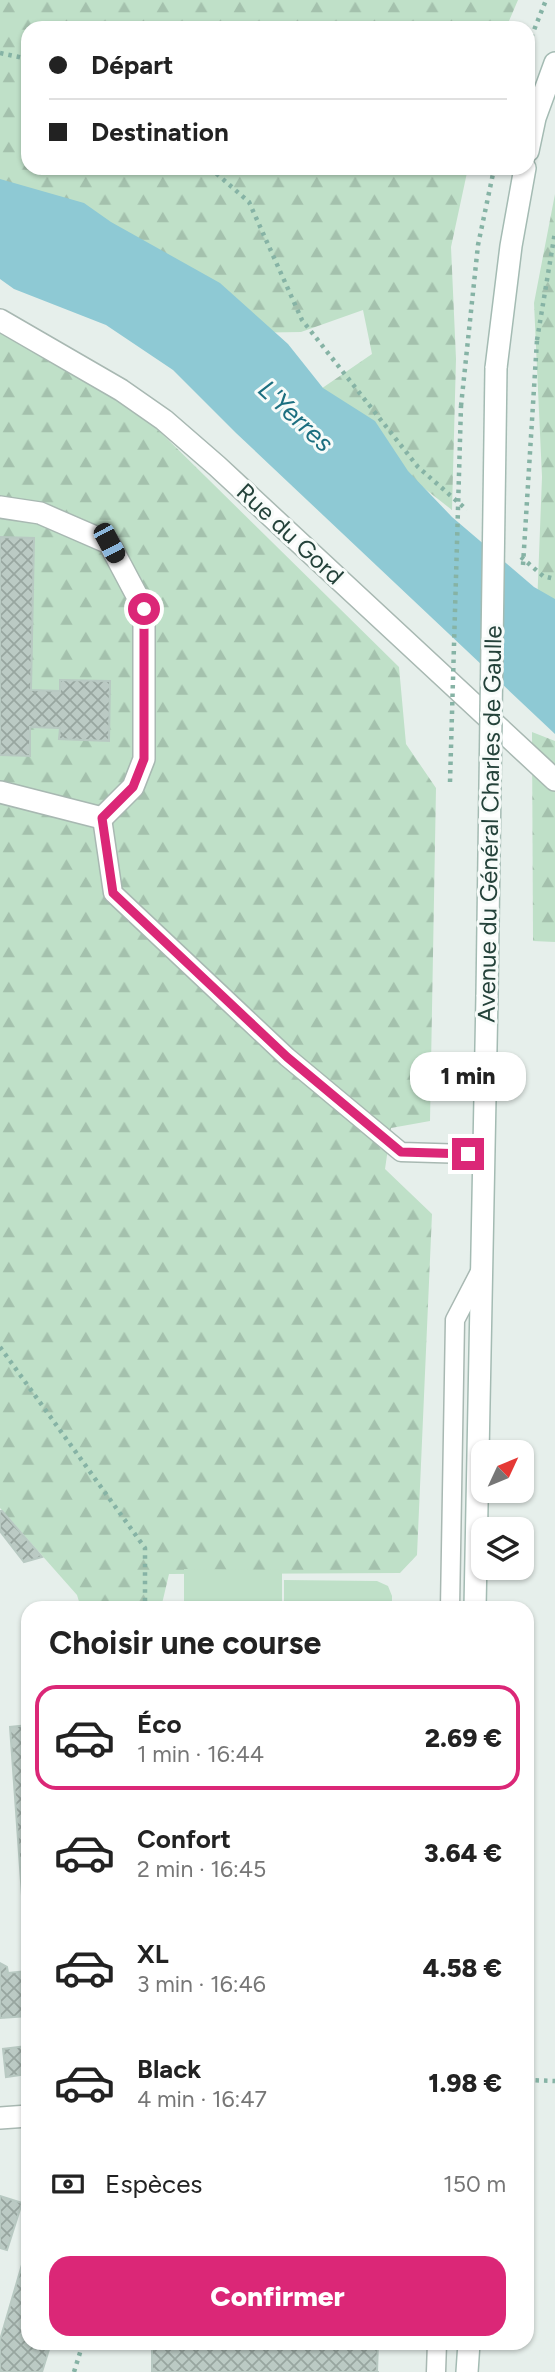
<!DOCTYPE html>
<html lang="fr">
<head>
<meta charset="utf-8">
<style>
	:root { --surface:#fff; --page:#f6f6f6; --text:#222; --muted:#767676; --line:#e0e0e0; --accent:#db2777 }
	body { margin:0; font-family:Figtree,sans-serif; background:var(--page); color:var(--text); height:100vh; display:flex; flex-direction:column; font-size:26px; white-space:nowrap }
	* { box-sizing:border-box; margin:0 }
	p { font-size:23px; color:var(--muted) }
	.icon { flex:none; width:38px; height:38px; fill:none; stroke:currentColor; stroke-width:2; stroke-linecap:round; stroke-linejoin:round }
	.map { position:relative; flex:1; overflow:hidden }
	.side { position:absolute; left:21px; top:1601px; width:513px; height:749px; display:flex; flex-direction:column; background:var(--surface); border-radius:21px; box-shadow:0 2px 5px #0004 }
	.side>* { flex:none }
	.banner { position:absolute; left:21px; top:21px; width:514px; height:154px; border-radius:21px; box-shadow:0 2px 5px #0004; display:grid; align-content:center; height:154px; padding:0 28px; background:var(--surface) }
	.needle { width:46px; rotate:46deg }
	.tools { position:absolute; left:471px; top:1440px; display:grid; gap:14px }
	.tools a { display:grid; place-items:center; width:63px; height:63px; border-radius:14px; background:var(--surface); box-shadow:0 2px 5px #0004; font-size:35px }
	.end { position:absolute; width:32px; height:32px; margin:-16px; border:9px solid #db2777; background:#fff; box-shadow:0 0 0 4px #fff }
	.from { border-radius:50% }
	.bubble { position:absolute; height:49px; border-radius:21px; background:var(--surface); box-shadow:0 2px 5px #0004; font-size:23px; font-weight:800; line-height:49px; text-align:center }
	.car { position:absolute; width:21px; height:42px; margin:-21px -10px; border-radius:9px; box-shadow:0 0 5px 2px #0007; background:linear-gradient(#222 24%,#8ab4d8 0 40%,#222 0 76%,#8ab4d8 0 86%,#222 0) }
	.banner b { display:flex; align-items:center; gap:24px; height:66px; font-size:26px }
	.banner b+b { border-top:2px solid var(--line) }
	.banner i { width:18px; height:18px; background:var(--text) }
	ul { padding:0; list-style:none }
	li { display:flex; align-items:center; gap:21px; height:105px; margin:0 14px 10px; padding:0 14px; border:4px solid transparent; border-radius:21px }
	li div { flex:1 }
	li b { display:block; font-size:26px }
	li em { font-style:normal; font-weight:800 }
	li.active { border-color:var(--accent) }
	li>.icon { width:63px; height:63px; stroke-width:1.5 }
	h2 { padding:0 28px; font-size:32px; line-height:84px }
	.pay { display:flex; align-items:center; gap:18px; height:77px; padding:0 28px; font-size:26px }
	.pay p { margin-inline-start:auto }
	.primary-button { display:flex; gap:14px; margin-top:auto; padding:14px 28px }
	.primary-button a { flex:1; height:80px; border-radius:21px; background:var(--accent); color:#fff; font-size:28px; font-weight:800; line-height:80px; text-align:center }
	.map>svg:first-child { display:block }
	.forest { fill:url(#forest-firs) }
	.pitch { fill:#bfe0c8 }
	.water { fill:#8ec9d4 }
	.building { fill:url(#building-cross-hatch); stroke:#b8c9c2; stroke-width:2 }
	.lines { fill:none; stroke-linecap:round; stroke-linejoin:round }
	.lane-casing { stroke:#a8b8b2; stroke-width:21 }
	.street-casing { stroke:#a8b8b2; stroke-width:24 }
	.secondary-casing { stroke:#a4bbb3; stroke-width:24 }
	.path { stroke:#86b3a5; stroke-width:4.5; stroke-dasharray:3.5 5; stroke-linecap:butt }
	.lane { stroke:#fff; stroke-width:18 }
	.street { stroke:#fff; stroke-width:21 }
	.secondary { stroke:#fff; stroke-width:21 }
	.secondary-bridge-casing { stroke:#a4bbb3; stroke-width:24; stroke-linecap:butt }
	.path-bridge { stroke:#86b3a5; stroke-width:4.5; stroke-dasharray:3.5 5; stroke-linecap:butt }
	.secondary-bridge { stroke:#fff; stroke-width:21 }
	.route { stroke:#db2777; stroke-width:9 }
	.labels { text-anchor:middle; stroke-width:6; stroke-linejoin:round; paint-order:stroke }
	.street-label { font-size:24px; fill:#24423a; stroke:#f7fbf9 }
	.water-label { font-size:26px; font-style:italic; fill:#1c6f80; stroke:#f7fbf9 }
</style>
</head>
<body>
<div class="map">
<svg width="555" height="2372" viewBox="0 0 555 2372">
	<defs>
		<pattern id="forest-firs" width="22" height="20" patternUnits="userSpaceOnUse" patternTransform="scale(1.75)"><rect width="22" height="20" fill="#bfe0c8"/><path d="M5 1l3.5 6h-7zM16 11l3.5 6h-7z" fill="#a4c1ad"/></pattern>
		<pattern id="building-cross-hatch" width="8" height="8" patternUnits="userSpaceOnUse" patternTransform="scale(1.75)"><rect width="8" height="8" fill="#bbcac4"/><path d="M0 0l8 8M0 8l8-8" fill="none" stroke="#98a6a0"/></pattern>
	</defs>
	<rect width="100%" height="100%" fill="#e6efeb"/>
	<g class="forest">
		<polygon points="0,0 518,0 506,28 28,28 28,168 468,168 451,247 456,359 452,510 374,449 315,393 372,354 363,310 301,332 247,333 0,220"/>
		<polygon points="555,194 555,624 537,607 542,477 534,303"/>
		<polygon points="0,332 142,414 399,667 406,744 436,788 430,1121 391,1128 385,1169 432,1214 417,1555 400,1573 169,1574 161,1608 81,1608 77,1595 0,1508"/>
		<polygon points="532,732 555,741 555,942 533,941"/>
	</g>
	<g class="pitch">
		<polygon points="184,1569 282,1570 282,1608 184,1608"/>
		<polygon points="284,1580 377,1581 388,1586 392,1596 392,1608 284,1608"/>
	</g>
	<polygon class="water" points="0,179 84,203 111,222 220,283 288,344 323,388 375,421 408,471 452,517 534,587 555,599 555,734 236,433 173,370 106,325 14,289 0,279"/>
	<g class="building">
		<polygon points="0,537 34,538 31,690 60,691 60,680 110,681 109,741 59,739 60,728 30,727 30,756 0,755"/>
		<polygon points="0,1511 2,1511 42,1557 24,1562 0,1531"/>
		<polygon points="28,1725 28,1966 27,1966 10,1727"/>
		<polygon points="0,1963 7,1967 8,1973 27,1971 28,2016 0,2018"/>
		<polygon points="28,2046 28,2074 6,2077 3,2049"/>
		<polygon points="0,2196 22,2203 7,2250 0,2248"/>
		<polygon points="28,2244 28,2343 51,2343 42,2372 0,2372 0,2340"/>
		<polygon points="152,2343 378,2343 377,2372 379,2372 152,2372"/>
	</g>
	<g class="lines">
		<defs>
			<g id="lane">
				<polyline points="102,818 113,893 287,1057 401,1152 468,1154 485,1150"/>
				<polyline points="450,1608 455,1320 482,1268"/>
				<polyline points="436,2372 437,2343"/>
			</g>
			<g id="street">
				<polyline points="0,320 121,390 164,420 217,466 555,780"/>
				<polyline points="0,507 40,513 109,543 144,609 144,759 133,787 102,818 0,792"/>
				<polyline points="0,2118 28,2116"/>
			</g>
			<g id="secondary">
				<polyline points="528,151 535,118 555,63"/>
				<polyline points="496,368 511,246 525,168"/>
				<polyline points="475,1608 487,995"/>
				<polyline points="467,2372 469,2343"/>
			</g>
		</defs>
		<use href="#lane" class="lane-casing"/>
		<use href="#street" class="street-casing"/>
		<use href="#secondary" class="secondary-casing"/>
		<g class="path">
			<polyline points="528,45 546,0"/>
			<polyline points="0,53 28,59"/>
			<polyline points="210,168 249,202 302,320 418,467 467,510"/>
			<polyline points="537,340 555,232"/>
			<polyline points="461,406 478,245 494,169"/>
			<polyline points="521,557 543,576 555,579"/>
			<polyline points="0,1347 145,1548 145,1608"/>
			<polyline points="527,2080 555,2081"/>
			<polyline points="74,2372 83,2343"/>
		</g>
		<use href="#lane" class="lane"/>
		<use href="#street" class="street"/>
		<use href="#secondary" class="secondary"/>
		<defs>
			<polyline id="secondary-bridge" points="487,995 496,368"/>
		</defs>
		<use href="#secondary-bridge" class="secondary-bridge-casing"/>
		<g class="path-bridge">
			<polyline points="523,565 537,340"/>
			<polyline points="450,782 461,406"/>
		</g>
		<use href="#secondary-bridge" class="secondary-bridge"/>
	</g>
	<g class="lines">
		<polyline class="route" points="144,609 144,759 133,787 102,818 113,893 287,1057 401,1152 468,1154"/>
	</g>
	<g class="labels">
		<g class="street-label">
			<text transform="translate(290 534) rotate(43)" y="8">Rue du Gord</text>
			<text transform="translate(490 824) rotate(-89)" y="8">Avenue du Général Charles de Gaulle</text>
		</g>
		<g class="water-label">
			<text transform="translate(296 416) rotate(43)" y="9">L'Yerres</text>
		</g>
	</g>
</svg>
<div class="tools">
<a><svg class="needle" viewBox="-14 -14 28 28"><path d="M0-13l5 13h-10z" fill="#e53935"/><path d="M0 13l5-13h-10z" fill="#767676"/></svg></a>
<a><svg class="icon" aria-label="layers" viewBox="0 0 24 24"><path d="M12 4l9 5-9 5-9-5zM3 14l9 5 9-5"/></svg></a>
</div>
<i class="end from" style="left:144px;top:609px"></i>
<i class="end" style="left:468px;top:1154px"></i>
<div class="bubble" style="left:410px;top:1052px;width:116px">1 min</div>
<i class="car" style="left:109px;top:543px;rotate:152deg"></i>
<div class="banner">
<b><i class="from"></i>Départ</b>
<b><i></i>Destination</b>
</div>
<section class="side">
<h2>Choisir une course</h2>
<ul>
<li class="active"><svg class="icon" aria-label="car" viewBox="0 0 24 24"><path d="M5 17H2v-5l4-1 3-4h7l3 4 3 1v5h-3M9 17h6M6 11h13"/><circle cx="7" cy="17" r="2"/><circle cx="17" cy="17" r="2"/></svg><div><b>Éco</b><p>1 min · 16:44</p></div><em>2.69 €</em></li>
<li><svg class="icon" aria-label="car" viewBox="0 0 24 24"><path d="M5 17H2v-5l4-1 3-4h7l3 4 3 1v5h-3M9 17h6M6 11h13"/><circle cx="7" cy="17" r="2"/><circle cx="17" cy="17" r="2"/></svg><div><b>Confort</b><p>2 min · 16:45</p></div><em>3.64 €</em></li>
<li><svg class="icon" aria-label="car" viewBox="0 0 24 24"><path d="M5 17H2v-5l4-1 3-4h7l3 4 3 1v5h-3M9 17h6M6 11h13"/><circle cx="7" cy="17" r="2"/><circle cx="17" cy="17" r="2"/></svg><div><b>XL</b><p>3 min · 16:46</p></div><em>4.58 €</em></li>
<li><svg class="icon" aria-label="car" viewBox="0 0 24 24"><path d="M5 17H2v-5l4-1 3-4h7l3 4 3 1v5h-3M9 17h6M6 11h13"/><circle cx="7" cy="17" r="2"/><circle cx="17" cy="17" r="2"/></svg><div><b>Black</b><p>4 min · 16:47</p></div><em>1.98 €</em></li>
</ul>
<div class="pay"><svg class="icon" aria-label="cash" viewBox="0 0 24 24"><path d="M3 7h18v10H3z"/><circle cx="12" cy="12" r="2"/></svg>Espèces<p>150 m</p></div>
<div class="primary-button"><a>Confirmer</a></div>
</section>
</div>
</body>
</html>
